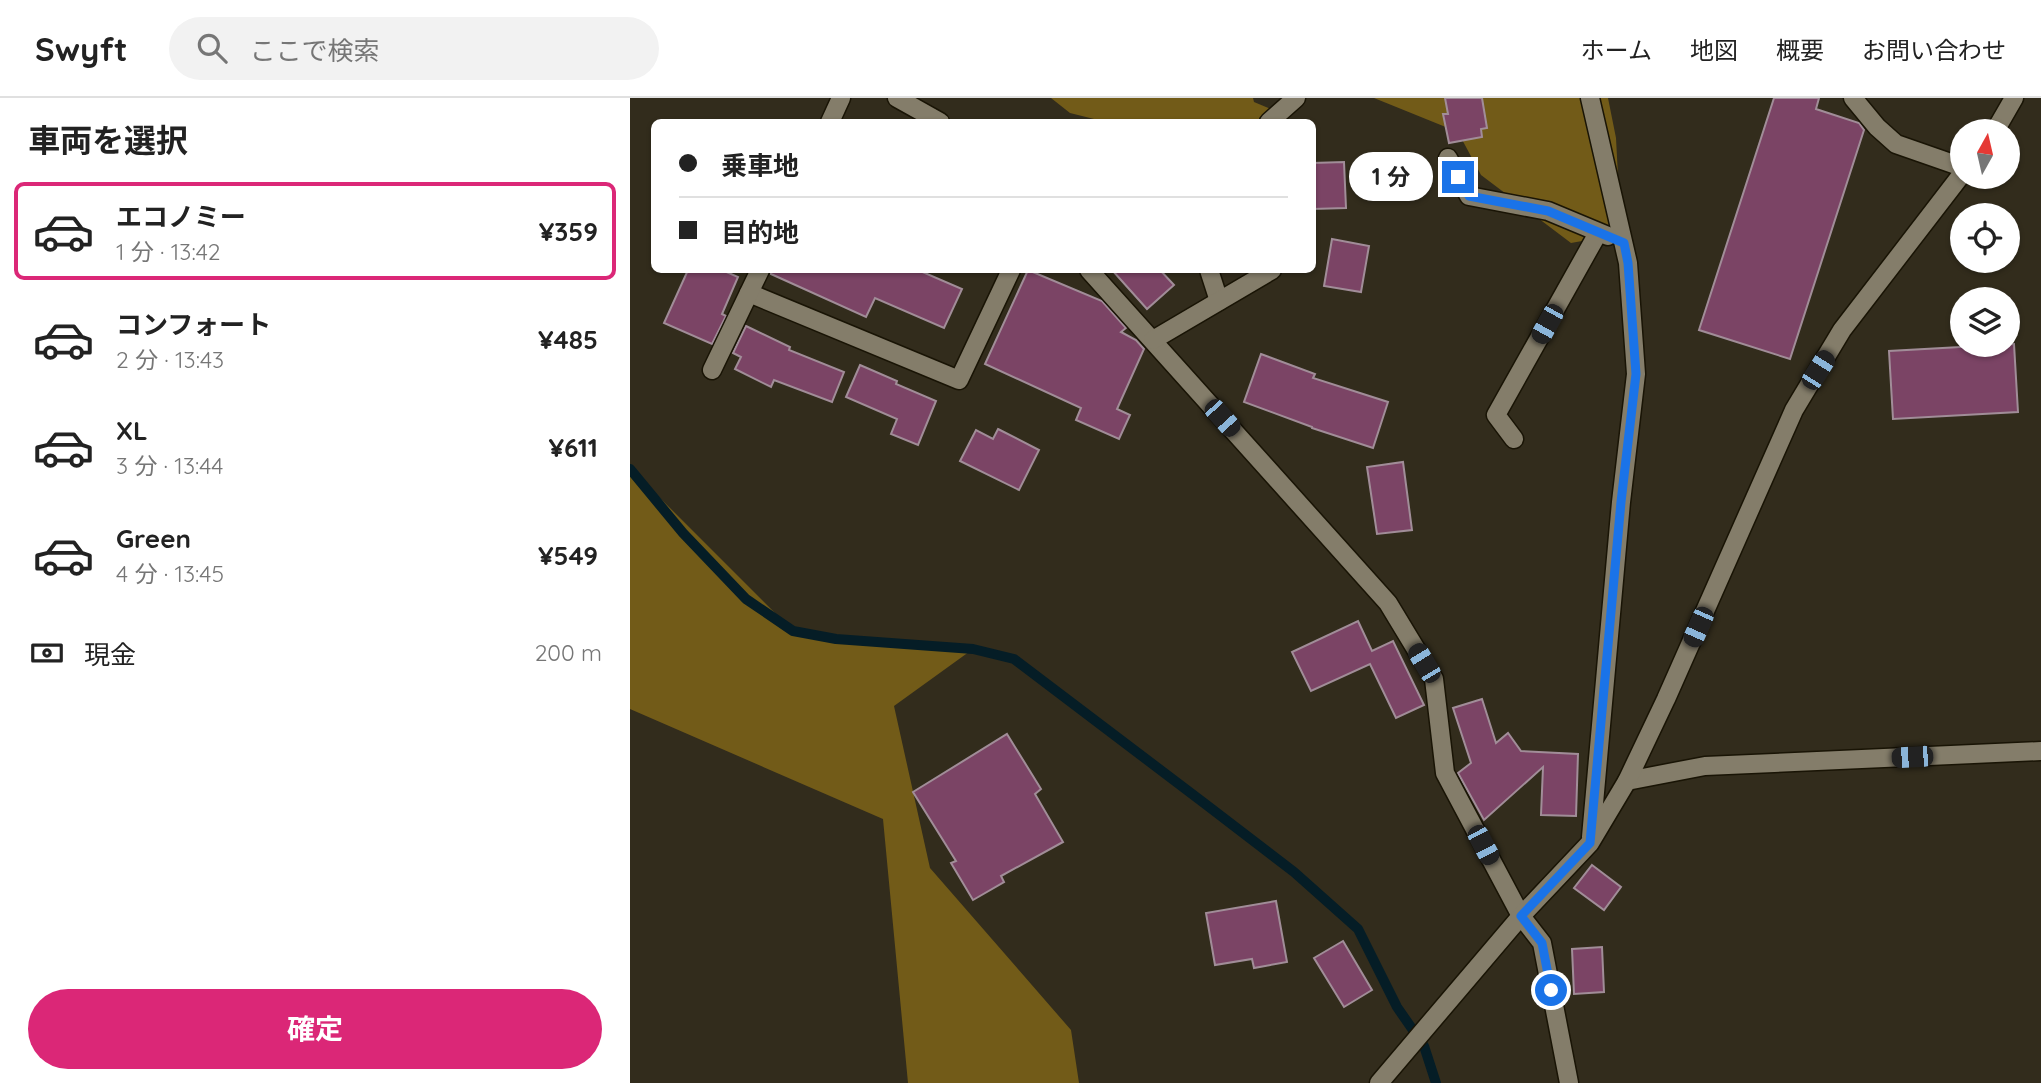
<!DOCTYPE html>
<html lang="ja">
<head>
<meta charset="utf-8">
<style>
	:root { --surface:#fff; --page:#f2f2f2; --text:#222; --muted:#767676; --line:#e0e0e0; --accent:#db2777 }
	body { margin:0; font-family:Quicksand,"Noto Sans JP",sans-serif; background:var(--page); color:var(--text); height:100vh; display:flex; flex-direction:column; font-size:26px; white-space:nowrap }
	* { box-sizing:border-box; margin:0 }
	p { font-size:23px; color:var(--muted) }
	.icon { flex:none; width:38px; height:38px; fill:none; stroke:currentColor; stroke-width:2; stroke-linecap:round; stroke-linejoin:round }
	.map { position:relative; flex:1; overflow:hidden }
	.panel { display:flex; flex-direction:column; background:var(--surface); width:630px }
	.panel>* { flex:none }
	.banner { position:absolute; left:21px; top:21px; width:665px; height:154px; border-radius:10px; box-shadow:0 2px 5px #0004; display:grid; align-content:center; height:154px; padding:0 28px; background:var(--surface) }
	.needle { width:46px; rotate:8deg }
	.controls { position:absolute; left:1320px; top:21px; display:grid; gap:14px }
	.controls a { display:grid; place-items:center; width:70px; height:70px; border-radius:50%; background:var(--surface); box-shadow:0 2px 5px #0004; font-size:35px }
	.end { position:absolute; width:32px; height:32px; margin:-16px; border:9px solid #1a73e8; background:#fff; box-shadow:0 0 0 4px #fff }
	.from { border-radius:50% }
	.bubble { position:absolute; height:49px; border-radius:24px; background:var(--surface); box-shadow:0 2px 5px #0004; font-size:23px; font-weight:700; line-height:49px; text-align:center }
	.car { position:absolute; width:21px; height:42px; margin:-21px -10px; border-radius:9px; box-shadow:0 0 5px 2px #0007; background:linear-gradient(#222 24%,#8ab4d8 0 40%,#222 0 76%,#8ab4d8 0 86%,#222 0) }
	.banner b { display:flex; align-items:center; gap:24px; height:66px; font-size:26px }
	.banner b+b { border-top:2px solid var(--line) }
	.banner i { width:18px; height:18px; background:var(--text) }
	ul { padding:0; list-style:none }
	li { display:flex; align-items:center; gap:21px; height:98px; margin:0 14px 10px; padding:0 14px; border:4px solid transparent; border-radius:10px }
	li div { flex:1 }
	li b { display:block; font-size:26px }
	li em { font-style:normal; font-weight:700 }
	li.current { border-color:var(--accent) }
	li>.icon { width:63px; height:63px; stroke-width:1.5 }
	h2 { padding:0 28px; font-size:32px; line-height:84px }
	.pay { display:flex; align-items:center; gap:18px; height:77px; padding:0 28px; font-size:26px }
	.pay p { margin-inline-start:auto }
	.action { display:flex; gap:14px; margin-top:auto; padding:14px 28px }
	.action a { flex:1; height:80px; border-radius:42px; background:var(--accent); color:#fff; font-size:28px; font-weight:700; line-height:80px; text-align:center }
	header { display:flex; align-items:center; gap:42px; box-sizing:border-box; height:98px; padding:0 35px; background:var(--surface); border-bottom:2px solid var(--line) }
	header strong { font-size:33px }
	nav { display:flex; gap:38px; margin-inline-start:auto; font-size:24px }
	.search { width:490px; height:63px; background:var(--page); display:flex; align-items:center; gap:18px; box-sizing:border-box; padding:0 24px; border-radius:38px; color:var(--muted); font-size:26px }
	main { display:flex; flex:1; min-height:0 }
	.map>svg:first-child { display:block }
	.forest { fill:#725b18 }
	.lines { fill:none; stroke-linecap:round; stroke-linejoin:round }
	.stream { stroke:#051d26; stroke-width:10 }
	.building { fill:#7b4465; stroke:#a18d98; stroke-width:2 }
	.minor-casing { stroke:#191405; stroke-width:21 }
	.minor { stroke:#847d6a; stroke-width:18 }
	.route { stroke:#1a73e8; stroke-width:9 }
</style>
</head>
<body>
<header>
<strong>Swyft</strong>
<div class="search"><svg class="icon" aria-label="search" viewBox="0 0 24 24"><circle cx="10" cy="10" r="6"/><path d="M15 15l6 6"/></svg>ここで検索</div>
<nav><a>ホーム</a><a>地図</a><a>概要</a><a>お問い合わせ</a></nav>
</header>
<main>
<section class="panel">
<h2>車両を選択</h2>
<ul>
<li class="current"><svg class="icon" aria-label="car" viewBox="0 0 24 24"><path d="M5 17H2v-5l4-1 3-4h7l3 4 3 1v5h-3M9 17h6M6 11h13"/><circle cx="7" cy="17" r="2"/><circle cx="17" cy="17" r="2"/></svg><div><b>エコノミー</b><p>1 分 · 13:42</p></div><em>¥359</em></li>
<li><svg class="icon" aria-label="car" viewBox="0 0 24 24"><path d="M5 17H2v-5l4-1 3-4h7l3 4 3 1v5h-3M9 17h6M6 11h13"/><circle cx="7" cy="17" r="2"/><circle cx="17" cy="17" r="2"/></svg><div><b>コンフォート</b><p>2 分 · 13:43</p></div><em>¥485</em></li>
<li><svg class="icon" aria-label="car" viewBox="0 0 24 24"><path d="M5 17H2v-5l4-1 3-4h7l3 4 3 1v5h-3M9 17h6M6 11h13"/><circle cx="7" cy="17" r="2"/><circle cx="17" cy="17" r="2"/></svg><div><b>XL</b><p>3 分 · 13:44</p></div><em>¥611</em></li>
<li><svg class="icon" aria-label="car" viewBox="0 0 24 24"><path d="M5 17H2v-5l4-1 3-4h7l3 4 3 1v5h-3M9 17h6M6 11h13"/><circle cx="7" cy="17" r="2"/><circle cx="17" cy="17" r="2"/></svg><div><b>Green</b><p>4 分 · 13:45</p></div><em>¥549</em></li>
</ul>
<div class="pay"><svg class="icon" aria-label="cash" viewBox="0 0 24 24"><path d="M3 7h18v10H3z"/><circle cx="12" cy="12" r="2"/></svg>現金<p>200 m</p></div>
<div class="action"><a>確定</a></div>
</section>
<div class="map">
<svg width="1411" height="985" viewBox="0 0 1411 985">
	<rect width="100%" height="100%" fill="#322c1c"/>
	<g class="forest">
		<polygon points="421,0 623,0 624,4 658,18 652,24 476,24 440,15"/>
		<polygon points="744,0 978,0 986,40 991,136 941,145 851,77 828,34"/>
		<polygon points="0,370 163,533 343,551 264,608 300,770 441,932 449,985 278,985 253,721 0,611"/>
	</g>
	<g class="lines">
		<polyline class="stream" points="0,371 53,435 116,501 163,533 206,541 343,551 384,561 574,705 664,774 728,831 767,909 794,948 806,985"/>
	</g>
	<g class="building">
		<polygon points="815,0 852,0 857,30 851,31 852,39 819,45 813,16 818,16"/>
		<polygon points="1144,0 1189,0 1186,11 1229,25 1234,32 1160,261 1069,232"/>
		<polygon points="714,64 716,110 682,111 682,65"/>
		<polygon points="702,141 739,148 731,194 694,188"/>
		<polygon points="58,172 92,172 108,179 92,216 96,218 82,246 34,225"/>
		<polygon points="141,172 288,172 332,191 314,230 245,200 236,219 141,176"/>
		<polygon points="398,172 472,203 496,230 491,234 506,242 514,251 487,311 500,317 489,341 446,322 451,310 355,266"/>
		<polygon points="482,172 530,172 544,187 517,211"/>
		<polygon points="116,228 160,249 159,252 214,274 202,304 144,282 141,289 105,271 111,259 103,255"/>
		<polygon points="1384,246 1388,314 1263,321 1259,253"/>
		<polygon points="631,256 685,276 683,280 758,304 743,350 682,330 682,329 614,304"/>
		<polygon points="230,267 267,283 266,286 306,303 288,347 261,336 267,321 216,299"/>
		<polygon points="368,331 409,352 389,392 330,363 346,332 363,341"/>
		<polygon points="773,364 782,432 747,436 737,369"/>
		<polygon points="728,523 742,553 763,543 794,607 766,620 740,566 681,593 662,554"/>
		<polygon points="852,601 866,645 878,635 891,653 948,656 946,718 911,717 913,669 854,722 828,675 841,665 823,610"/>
		<polygon points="377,636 411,691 405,696 433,744 371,778 374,784 343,802 321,765 326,763 283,694"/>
		<polygon points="962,767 991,789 974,812 944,790"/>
		<polygon points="646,803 657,864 624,870 622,861 585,867 576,815"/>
		<polygon points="713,843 742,892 714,909 684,860"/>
		<polygon points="972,849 974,894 944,896 942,851"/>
	</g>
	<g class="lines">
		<defs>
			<g id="minor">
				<polyline points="267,0 310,24"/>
				<polyline points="960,0 998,165 1006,276 991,404 961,739"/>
				<polyline points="1223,0 1247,29 1266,46 1332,69"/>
				<polyline points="200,24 211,0"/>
				<polyline points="639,24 666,0"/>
				<polyline points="1365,33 1384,0"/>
				<polyline points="818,60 839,98 918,113 978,138"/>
				<polyline points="459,172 758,505 804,581 815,675 891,818 912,845 939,985"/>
				<polyline points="579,172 589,203"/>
				<polyline points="119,195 329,282 381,172"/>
				<polyline points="523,242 642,172"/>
				<polyline points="82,272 130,172"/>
				<polyline points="884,341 866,317 968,135"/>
				<polyline points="997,683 1075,668 1411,653"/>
				<polyline points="749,985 891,818 960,745 997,683 1036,601 1164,312 1212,232 1332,76"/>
			</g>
		</defs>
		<use href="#minor" class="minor-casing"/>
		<use href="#minor" class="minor"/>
	</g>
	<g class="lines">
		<polyline class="route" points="828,79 839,98 918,113 994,145 998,165 1006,276 991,404 960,745 891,818 912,845 921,892"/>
	</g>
</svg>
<div class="controls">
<a><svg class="needle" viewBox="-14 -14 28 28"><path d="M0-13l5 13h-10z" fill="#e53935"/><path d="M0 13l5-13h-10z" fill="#767676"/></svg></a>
<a><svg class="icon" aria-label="locate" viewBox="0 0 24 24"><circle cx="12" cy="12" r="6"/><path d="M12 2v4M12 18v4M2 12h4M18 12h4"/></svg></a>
<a><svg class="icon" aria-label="layers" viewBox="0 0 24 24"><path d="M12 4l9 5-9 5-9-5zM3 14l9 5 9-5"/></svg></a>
</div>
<i class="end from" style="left:921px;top:892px"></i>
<i class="end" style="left:828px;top:79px"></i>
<div class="bubble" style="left:719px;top:54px;width:84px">1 分</div>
<i class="car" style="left:917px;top:226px;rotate:209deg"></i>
<i class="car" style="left:1188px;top:272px;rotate:32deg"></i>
<i class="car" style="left:592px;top:320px;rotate:138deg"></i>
<i class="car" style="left:1068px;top:529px;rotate:204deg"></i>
<i class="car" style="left:794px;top:565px;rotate:329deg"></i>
<i class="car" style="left:1282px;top:659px;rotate:267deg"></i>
<i class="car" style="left:853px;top:747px;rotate:152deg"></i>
<div class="banner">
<b><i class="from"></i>乗車地</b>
<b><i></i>目的地</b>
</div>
</div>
</main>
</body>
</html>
